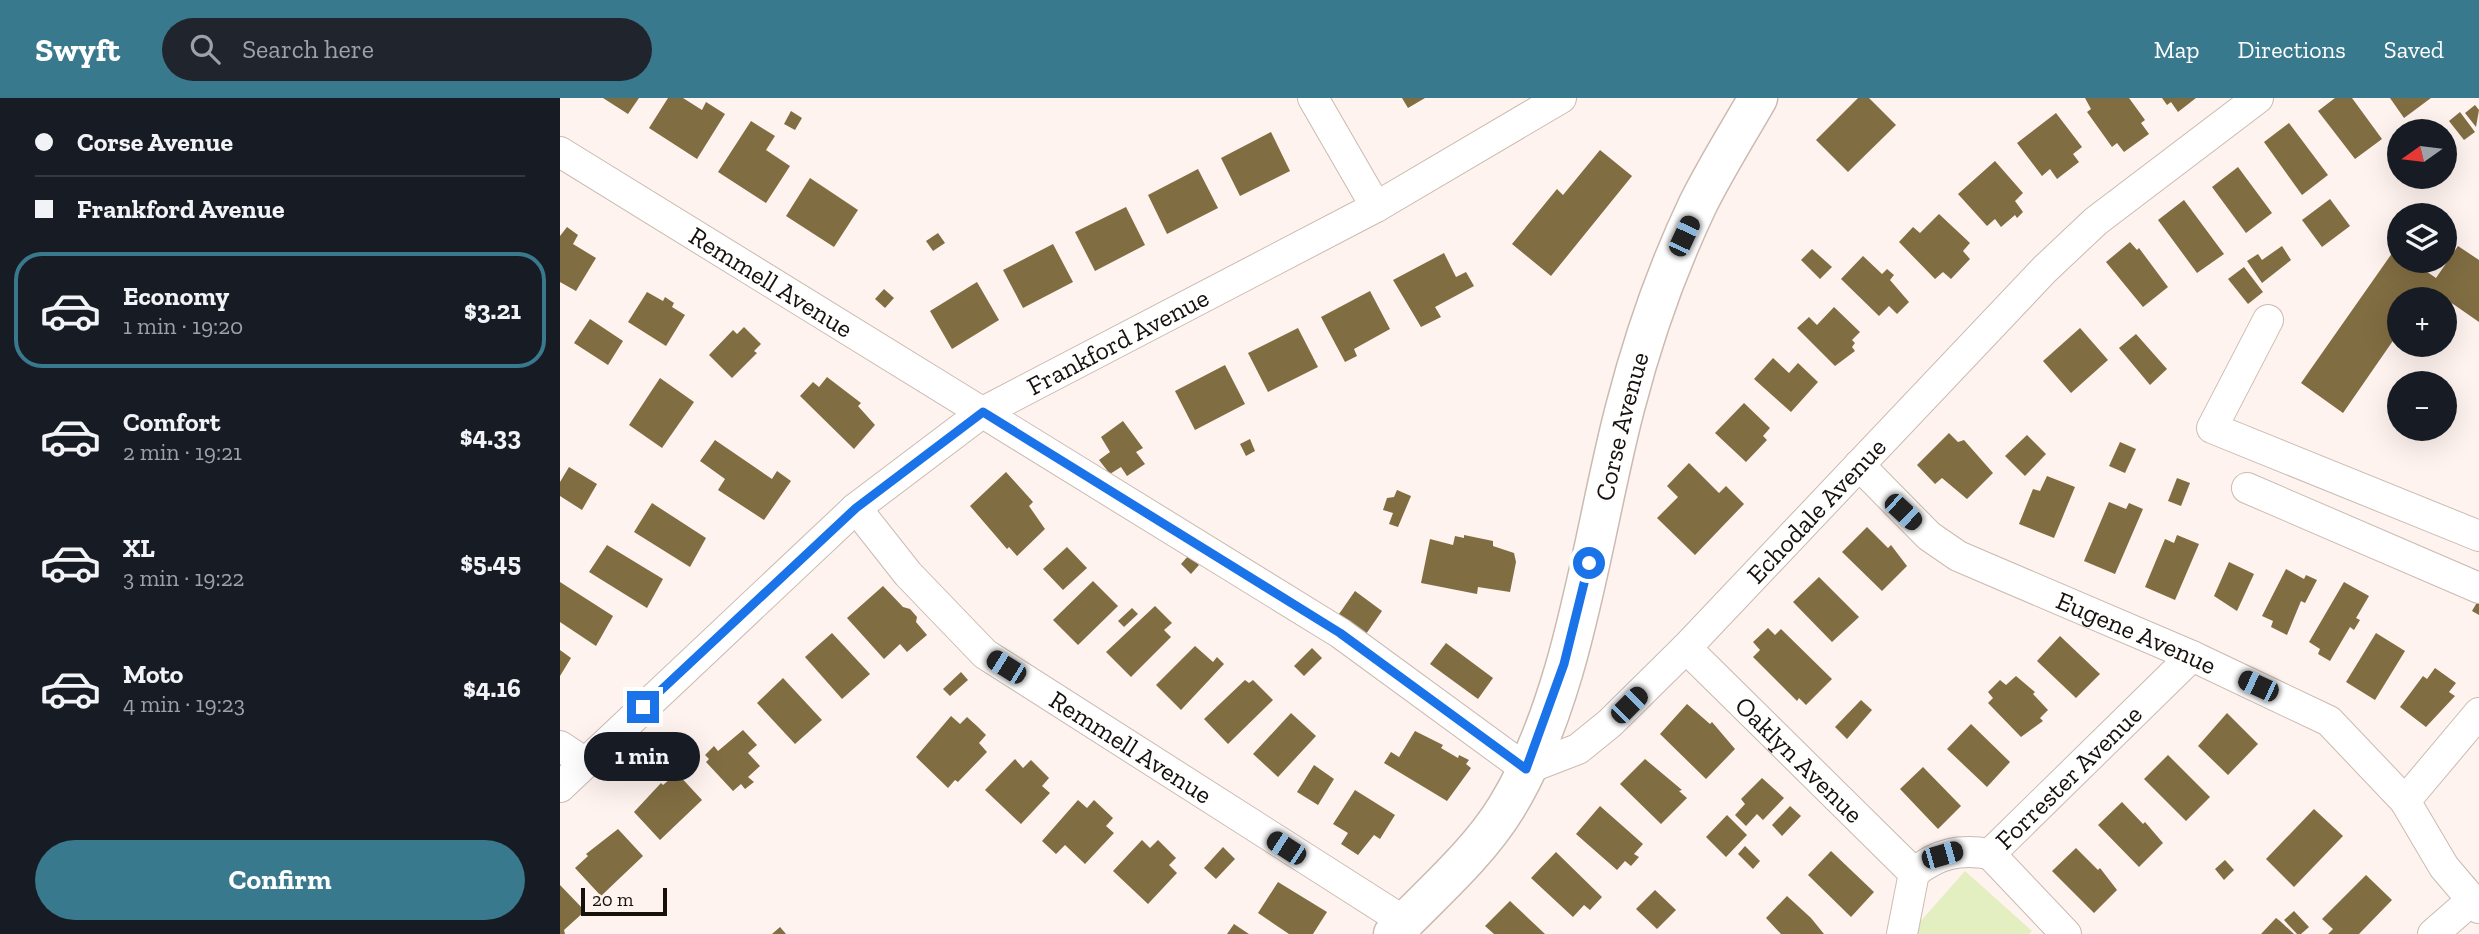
<!DOCTYPE html>
<html lang="en">
<head>
<meta charset="utf-8">
<style>
	:root { --surface:#171b24; --page:#20242c; --text:#f1f3f6; --muted:#9ea1a6; --line:#363941; --accent:#39798d }
	body { margin:0; font-family:"Zilla Slab",serif; background:var(--page); color:var(--text); height:100vh; display:flex; flex-direction:column; font-size:26px; white-space:nowrap }
	* { box-sizing:border-box; margin:0 }
	p { font-size:23px; color:var(--muted) }
	.icon { flex:none; width:38px; height:38px; fill:none; stroke:currentColor; stroke-width:2; stroke-linecap:round; stroke-linejoin:round }
	.map { position:relative; flex:1; overflow:hidden }
	.panel { display:flex; flex-direction:column; background:var(--surface); width:560px }
	.panel>* { flex:none }
	.banner { display:grid; align-content:center; height:154px; padding:0 35px; background:var(--surface) }
	.needle { width:46px; rotate:256deg }
	.fabs { position:absolute; left:1827px; top:21px; display:grid; gap:14px }
	.fabs a { display:grid; place-items:center; width:70px; height:70px; border-radius:50%; background:var(--surface); box-shadow:0 7px 28px #0002; font-size:35px }
	.scale { position:absolute; left:21px; bottom:18px; width:86px; box-sizing:border-box; padding-left:7px; border:4px solid #17110e; border-top:0; font-size:19px; line-height:24px; white-space:nowrap; color:#17110e; -webkit-text-stroke:5px #fef3ee; paint-order:stroke }
	.end { position:absolute; width:32px; height:32px; margin:-16px; border:9px solid #1a73e8; background:#fff; box-shadow:0 0 0 4px #fff }
	.from { border-radius:50% }
	.bubble { position:absolute; height:49px; border-radius:24px; background:var(--surface); box-shadow:0 7px 28px #0002; font-size:23px; font-weight:700; line-height:49px; text-align:center }
	.car { position:absolute; width:21px; height:42px; margin:-21px -10px; border-radius:9px; box-shadow:0 0 5px 2px #0007; background:linear-gradient(#222 24%,#8ab4d8 0 40%,#222 0 76%,#8ab4d8 0 86%,#222 0) }
	.banner b { display:flex; align-items:center; gap:24px; height:66px; font-size:26px }
	.banner b+b { border-top:2px solid var(--line) }
	.banner i { width:18px; height:18px; background:var(--text) }
	ul { padding:0; list-style:none }
	li { display:flex; align-items:center; gap:21px; height:116px; margin:0 14px 10px; padding:0 21px; border:4px solid transparent; border-radius:28px }
	li div { flex:1 }
	li b { display:block; font-size:26px }
	li em { font-style:normal; font-weight:700 }
	li.selected { border-color:var(--accent) }
	li>.icon { width:63px; height:63px; stroke-width:1.5 }
	.button { display:flex; gap:14px; margin-top:auto; padding:14px 35px }
	.button a { flex:1; height:80px; border-radius:42px; background:var(--accent); color:#fff; font-size:28px; font-weight:700; line-height:80px; text-align:center }
	header { display:flex; align-items:center; gap:42px; box-sizing:border-box; height:98px; padding:0 35px; background:var(--accent); color:#fff }
	header strong { font-size:33px }
	nav { display:flex; gap:38px; margin-inline-start:auto; font-size:24px }
	.search { width:490px; height:63px; background:var(--page); display:flex; align-items:center; gap:18px; box-sizing:border-box; padding:0 24px; border-radius:38px; color:var(--muted); font-size:26px }
	main { display:flex; flex:1; min-height:0 }
	.map>svg:first-child { display:block }
	.green { fill:#e3efc0 }
	.building { fill:#816d42 }
	.lines { fill:none; stroke-linecap:round; stroke-linejoin:round }
	.minor-casing { stroke:#cbbab1; stroke-width:32 }
	.major-casing { stroke:#cbbab1; stroke-width:41 }
	.minor { stroke:#fff; stroke-width:30 }
	.major { stroke:#fff; stroke-width:38 }
	.route { stroke:#1a73e8; stroke-width:9 }
	.labels { text-anchor:middle; stroke-width:5; stroke-linejoin:round; paint-order:stroke }
	.street-label { font-size:26px; fill:#17110e; stroke:#fef3ee }
</style>
</head>
<body>
<header>
<strong>Swyft</strong>
<div class="search"><svg class="icon" aria-label="search" viewBox="0 0 24 24"><circle cx="10" cy="10" r="6"/><path d="M15 15l6 6"/></svg>Search here</div>
<nav><a>Map</a><a>Directions</a><a>Saved</a></nav>
</header>
<main>
<section class="panel">
<div class="banner">
<b><i class="from"></i>Corse Avenue</b>
<b><i></i>Frankford Avenue</b>
</div>
<ul>
<li class="selected"><svg class="icon" aria-label="car" viewBox="0 0 24 24"><path d="M5 17H2v-5l4-1 3-4h7l3 4 3 1v5h-3M9 17h6M6 11h13"/><circle cx="7" cy="17" r="2"/><circle cx="17" cy="17" r="2"/></svg><div><b>Economy</b><p>1 min · 19:20</p></div><em>$3.21</em></li>
<li><svg class="icon" aria-label="car" viewBox="0 0 24 24"><path d="M5 17H2v-5l4-1 3-4h7l3 4 3 1v5h-3M9 17h6M6 11h13"/><circle cx="7" cy="17" r="2"/><circle cx="17" cy="17" r="2"/></svg><div><b>Comfort</b><p>2 min · 19:21</p></div><em>$4.33</em></li>
<li><svg class="icon" aria-label="car" viewBox="0 0 24 24"><path d="M5 17H2v-5l4-1 3-4h7l3 4 3 1v5h-3M9 17h6M6 11h13"/><circle cx="7" cy="17" r="2"/><circle cx="17" cy="17" r="2"/></svg><div><b>XL</b><p>3 min · 19:22</p></div><em>$5.45</em></li>
<li><svg class="icon" aria-label="car" viewBox="0 0 24 24"><path d="M5 17H2v-5l4-1 3-4h7l3 4 3 1v5h-3M9 17h6M6 11h13"/><circle cx="7" cy="17" r="2"/><circle cx="17" cy="17" r="2"/></svg><div><b>Moto</b><p>4 min · 19:23</p></div><em>$4.16</em></li>
</ul>
<div class="button"><a>Confirm</a></div>
</section>
<div class="map">
<svg width="1919" height="836" viewBox="0 0 1919 836">
	<rect width="100%" height="100%" fill="#fef3ee"/>
	<polygon class="green" points="1405,773 1472,833 1469,836 1355,836 1352,833"/>
	<g class="building">
		<polygon points="43,0 79,0 68,16"/>
		<polygon points="108,0 123,0 142,12 146,4 165,16 137,61 89,30"/>
		<polygon points="842,0 865,0 848,10"/>
		<polygon points="1298,0 1309,0 1336,27 1288,74 1256,42"/>
		<polygon points="1525,0 1569,0 1585,22 1581,25 1589,36 1564,54 1557,45 1552,49 1527,14 1531,11"/>
		<polygon points="1602,0 1636,0 1618,14 1611,4 1607,7"/>
		<polygon points="1775,0 1792,0 1822,41 1795,61 1758,13"/>
		<polygon points="1830,0 1871,0 1844,20"/>
		<polygon points="1915,7 1919,12 1916,29 1905,15"/>
		<polygon points="231,13 242,20 235,32 224,26"/>
		<polygon points="1900,14 1915,34 1904,42 1889,23"/>
		<polygon points="1496,15 1522,49 1513,56 1519,64 1497,81 1490,71 1482,78 1457,45"/>
		<polygon points="191,23 215,38 206,52 230,68 206,105 158,74"/>
		<polygon points="1729,25 1768,77 1742,97 1704,44"/>
		<polygon points="711,34 730,73 680,98 661,60"/>
		<polygon points="1040,52 1072,78 991,178 952,146 997,91 1003,97"/>
		<polygon points="1435,63 1463,95 1455,103 1463,114 1457,120 1455,117 1441,129 1435,121 1427,128 1398,96"/>
		<polygon points="1678,69 1712,115 1686,135 1652,89"/>
		<polygon points="638,71 658,110 607,136 588,97"/>
		<polygon points="250,80 298,112 274,149 226,118"/>
		<polygon points="1770,101 1790,128 1762,149 1742,122"/>
		<polygon points="1624,102 1664,156 1637,175 1598,122"/>
		<polygon points="566,109 585,147 535,173 515,134"/>
		<polygon points="1379,116 1410,145 1403,153 1410,161 1391,181 1383,174 1375,181 1339,144 1353,129 1360,135"/>
		<polygon points="7,129 18,137 13,146 36,160 16,193 0,184 0,138"/>
		<polygon points="378,135 385,145 373,153 366,143"/>
		<polygon points="1570,144 1577,152 1579,150 1608,189 1583,209 1546,164"/>
		<polygon points="493,146 513,184 463,210 443,172"/>
		<polygon points="1722,148 1731,162 1702,185 1687,163 1698,156 1702,162"/>
		<polygon points="1898,148 1919,162 1919,224 1870,190 1862,201 1839,201 1839,234 1783,315 1741,285 1835,151 1839,155 1839,163 1851,163 1876,180"/>
		<polygon points="1252,151 1272,169 1260,181 1241,162"/>
		<polygon points="884,155 896,179 906,174 914,188 875,209 881,219 861,229 833,182"/>
		<polygon points="1303,158 1322,176 1327,171 1334,177 1330,182 1349,204 1337,216 1329,208 1319,218 1281,181"/>
		<polygon points="1684,169 1703,194 1688,206 1668,181"/>
		<polygon points="417,184 439,222 392,251 370,213"/>
		<polygon points="324,191 334,200 325,210 315,201"/>
		<polygon points="810,193 830,231 794,251 797,258 785,264 761,219"/>
		<polygon points="87,194 103,203 105,199 114,205 112,209 125,217 106,248 68,224"/>
		<polygon points="1274,209 1300,234 1292,242 1295,245 1292,249 1295,253 1275,268 1237,230 1249,219 1257,227"/>
		<polygon points="30,221 63,243 48,267 14,245"/>
		<polygon points="184,229 201,246 194,253 197,255 172,280 149,257 173,232 177,236"/>
		<polygon points="738,230 758,269 708,294 688,255"/>
		<polygon points="1520,230 1548,262 1511,295 1483,263"/>
		<polygon points="1576,236 1607,271 1590,287 1559,250"/>
		<polygon points="1213,260 1229,275 1238,265 1258,284 1231,314 1194,281"/>
		<polygon points="665,267 685,306 635,332 615,293"/>
		<polygon points="267,279 301,305 298,308 315,327 294,351 240,298 253,284 259,289"/>
		<polygon points="100,280 134,304 102,350 69,327"/>
		<polygon points="1184,305 1210,330 1203,338 1207,342 1186,364 1155,335"/>
		<polygon points="563,323 583,350 576,354 585,366 567,378 561,369 550,376 539,362 550,354 541,339"/>
		<polygon points="1389,335 1398,344 1404,342 1433,375 1407,401 1382,380 1375,386 1357,367"/>
		<polygon points="1467,337 1486,356 1465,378 1445,358"/>
		<polygon points="690,341 695,353 686,358 680,346"/>
		<polygon points="155,342 212,381 217,373 231,383 204,422 158,392 165,381 140,363"/>
		<polygon points="1560,344 1576,351 1565,375 1549,368"/>
		<polygon points="1129,365 1159,395 1166,388 1184,406 1135,457 1097,420 1118,399 1107,388"/>
		<polygon points="9,369 37,386 22,412 0,398 0,384"/>
		<polygon points="446,374 473,404 469,408 485,431 457,458 449,449 447,451 410,408"/>
		<polygon points="1487,378 1515,389 1494,440 1459,426 1473,391 1480,393"/>
		<polygon points="1617,380 1630,385 1621,408 1608,403"/>
		<polygon points="837,392 851,398 838,429 829,426 833,415 823,412 827,400 834,399"/>
		<polygon points="1549,404 1566,411 1569,405 1583,411 1555,476 1524,463"/>
		<polygon points="92,405 146,440 130,469 74,434"/>
		<polygon points="1307,429 1328,450 1331,447 1347,468 1322,493 1282,454"/>
		<polygon points="904,437 933,443 933,448 954,455 956,464 950,494 918,489 917,496 861,485 870,441 893,447 895,438 904,440"/>
		<polygon points="1617,437 1639,446 1615,502 1585,489 1605,441 1614,445"/>
		<polygon points="47,447 103,481 87,510 29,474"/>
		<polygon points="507,449 527,470 503,492 483,471"/>
		<polygon points="629,457 639,467 631,476 621,466"/>
		<polygon points="1669,464 1694,476 1677,513 1654,498"/>
		<polygon points="1726,471 1744,481 1746,477 1757,482 1745,505 1741,503 1727,537 1711,529 1713,523 1702,518"/>
		<polygon points="1259,479 1299,519 1272,544 1233,504"/>
		<polygon points="533,483 558,508 518,547 493,522"/>
		<polygon points="0,484 53,518 36,548 0,524"/>
		<polygon points="1784,484 1809,498 1796,520 1800,522 1794,532 1790,529 1770,563 1758,556 1760,551 1749,544"/>
		<polygon points="323,488 343,509 350,511 357,519 356,524 367,537 347,554 340,546 324,561 287,520"/>
		<polygon points="795,493 822,513 806,536 779,516"/>
		<polygon points="1919,501 1919,517 1912,513"/>
		<polygon points="595,508 612,525 604,532 611,539 571,579 546,554"/>
		<polygon points="572,510 578,516 564,529 558,523"/>
		<polygon points="1208,530 1215,537 1221,531 1272,581 1246,607 1239,600 1237,603 1193,559 1200,552 1193,544"/>
		<polygon points="272,535 310,576 282,601 245,559"/>
		<polygon points="1816,535 1845,553 1815,602 1786,584"/>
		<polygon points="1500,538 1540,576 1516,600 1477,563"/>
		<polygon points="886,545 933,580 918,601 870,566"/>
		<polygon points="635,548 653,564 657,559 664,566 621,612 596,587"/>
		<polygon points="752,550 762,560 744,578 734,568"/>
		<polygon points="0,552 11,560 0,578"/>
		<polygon points="1875,570 1896,585 1889,594 1895,598 1866,629 1840,609 1863,578 1867,581"/>
		<polygon points="401,574 408,582 390,598 383,591"/>
		<polygon points="1456,578 1475,594 1473,596 1488,612 1480,620 1483,623 1461,639 1428,605 1433,600 1428,594 1440,582 1446,587"/>
		<polygon points="223,580 262,622 235,646 197,605"/>
		<polygon points="685,582 689,585 693,582 713,602 668,646 644,621"/>
		<polygon points="1301,602 1312,612 1287,641 1275,629"/>
		<polygon points="1127,606 1150,626 1152,624 1175,651 1146,681 1100,636"/>
		<polygon points="731,615 756,638 718,679 693,656"/>
		<polygon points="1667,615 1698,646 1668,677 1638,648"/>
		<polygon points="391,618 400,626 407,619 418,629 426,637 419,645 427,654 398,684 395,682 388,690 356,659"/>
		<polygon points="1411,626 1450,664 1427,689 1387,651"/>
		<polygon points="183,632 197,647 188,655 200,668 188,679 194,684 185,691 181,686 173,693 146,664 149,661 145,657 154,648 158,653"/>
		<polygon points="855,633 883,647 881,650 898,660 899,657 909,662 906,666 911,670 887,703 824,665 831,654 839,659"/>
		<polygon points="1608,657 1650,699 1626,723 1584,681"/>
		<polygon points="455,661 463,670 471,662 489,680 482,688 490,695 461,726 425,692"/>
		<polygon points="1085,661 1122,692 1119,693 1127,700 1101,726 1060,686"/>
		<polygon points="754,667 774,681 758,707 737,694"/>
		<polygon points="1363,669 1401,708 1378,731 1340,691"/>
		<polygon points="117,675 142,702 100,742 74,714 101,685 103,687"/>
		<polygon points="1202,680 1224,700 1203,722 1197,716 1186,728 1175,717 1185,706 1181,701"/>
		<polygon points="795,692 835,717 820,741 814,737 798,757 781,746 788,735 773,726"/>
		<polygon points="518,702 527,710 534,702 553,720 546,728 554,735 525,766 505,747 496,756 482,743"/>
		<polygon points="1562,704 1583,726 1585,724 1603,745 1579,769 1538,727"/>
		<polygon points="1040,708 1083,746 1074,756 1079,759 1071,768 1065,763 1057,772 1016,736"/>
		<polygon points="1230,708 1241,718 1222,738 1212,727"/>
		<polygon points="1754,711 1783,738 1734,789 1706,761"/>
		<polygon points="1167,717 1187,737 1166,759 1146,739"/>
		<polygon points="58,731 83,758 41,798 15,770 28,758 26,756"/>
		<polygon points="582,742 590,750 598,742 616,760 609,767 617,775 588,806 553,773"/>
		<polygon points="1185,748 1200,763 1193,771 1178,756"/>
		<polygon points="663,749 675,761 656,781 644,770"/>
		<polygon points="1516,750 1538,772 1540,770 1557,792 1534,815 1492,773"/>
		<polygon points="1271,753 1314,794 1291,819 1248,777"/>
		<polygon points="996,754 1042,799 1030,812 1024,807 1013,819 971,780"/>
		<polygon points="1665,762 1674,772 1664,782 1655,771"/>
		<polygon points="1806,777 1832,802 1799,836 1768,836 1773,831 1762,821"/>
		<polygon points="718,784 767,814 753,836 729,836 698,815"/>
		<polygon points="0,787 25,813 4,832 5,836 0,836"/>
		<polygon points="1095,792 1116,812 1097,831 1076,811"/>
		<polygon points="1227,798 1251,820 1264,836 1221,836 1206,820"/>
		<polygon points="950,803 985,836 934,836 925,828"/>
		<polygon points="1734,813 1749,829 1741,836 1737,836 1724,822"/>
		<polygon points="1716,820 1720,823 1734,836 1701,836"/>
		<polygon points="674,826 689,836 667,836"/>
		<polygon points="220,829 226,836 212,836"/>
	</g>
	<g class="lines">
		<defs>
			<g id="minor">
				<polyline points="753,0 816,109"/>
				<path id="s1" d="M0 54 780 535 966 671 1018 651 1050 625 1126 550 1485 171 1536 123 1698 0"/>
				<polyline points="1708,222 1652,330 1919,438"/>
				<path id="s2" d="M1299 367 1369 438 1398 458 1632 558 1769 623 1845 703 1884 769 1919 810"/>
				<polyline points="1687,390 1919,490"/>
				<path id="s3" d="M296 410 348 476 425 556 845 824"/>
				<path id="s4" d="M1126 550 1354 775"/>
				<polyline points="0,648 24,664"/>
				<path id="s5" d="M0 689 296 410 423 314 816 109 1001 0"/>
				<polyline points="1845,703 1919,615"/>
				<path id="s6" d="M1430 756 1632 558"/>
				<polyline points="1430,756 1506,836"/>
				<path d="M1342 836 1354 775C1378 755 1400 751 1430 756"/>
				<polyline points="1873,836 1912,802"/>
			</g>
			<g id="major">
				<path id="s7" d="M833 836C871 796 917 757 946 710 1015 598 1032 436 1065 310 1083 240 1107 171 1138 106 1156 70 1178 35 1198 0"/>
			</g>
		</defs>
		<use href="#minor" class="minor-casing"/>
		<use href="#major" class="major-casing"/>
		<use href="#minor" class="minor"/>
		<use href="#major" class="major"/>
	</g>
	<g class="lines">
		<polyline class="route" points="83,609 296,410 423,314 780,535 966,671 1004,566 1029,465"/>
	</g>
	<g class="labels">
		<g class="street-label">
			<text dy="9" stroke="none"><textPath href="#s1" startOffset="248">Remmell Avenue</textPath></text>
			<text dy="9" stroke="none"><textPath href="#s5" startOffset="718">Frankford Avenue</textPath></text>
			<text dy="9" stroke="none"><textPath href="#s7" startOffset="570">Corse Avenue</textPath></text>
			<text dy="9" stroke="none"><textPath href="#s1" startOffset="1540">Echodale Avenue</textPath></text>
			<text dy="9" stroke="none"><textPath href="#s2" startOffset="329">Eugene Avenue</textPath></text>
			<text dy="9" stroke="none"><textPath href="#s3" startOffset="368">Remmell Avenue</textPath></text>
			<text dy="9" stroke="none"><textPath href="#s4" startOffset="159">Oaklyn Avenue</textPath></text>
			<text dy="9" stroke="none"><textPath href="#s6" startOffset="110">Forrester Avenue</textPath></text>
		</g>
	</g>
</svg>
<div class="fabs">
<a><svg class="needle" viewBox="-14 -14 28 28"><path d="M0-13l5 13h-10z" fill="#e53935"/><path d="M0 13l5-13h-10z" fill="#9ea1a6"/></svg></a>
<a><svg class="icon" aria-label="layers" viewBox="0 0 24 24"><path d="M12 4l9 5-9 5-9-5zM3 14l9 5 9-5"/></svg></a>
<a>+</a>
<a>−</a>
</div>
<div class="scale">20 m</div>
<i class="end from" style="left:1029px;top:465px"></i>
<i class="end" style="left:83px;top:609px"></i>
<div class="bubble" style="left:24px;top:634px;width:116px">1 min</div>
<i class="car" style="left:1124px;top:138px;rotate:25deg"></i>
<i class="car" style="left:1343px;top:414px;rotate:133deg"></i>
<i class="car" style="left:446px;top:569px;rotate:302deg"></i>
<i class="car" style="left:1698px;top:588px;rotate:295deg"></i>
<i class="car" style="left:1069px;top:607px;rotate:45deg"></i>
<i class="car" style="left:726px;top:750px;rotate:303deg"></i>
<i class="car" style="left:1382px;top:757px;rotate:74deg"></i>
</div>
</main>
</body>
</html>
